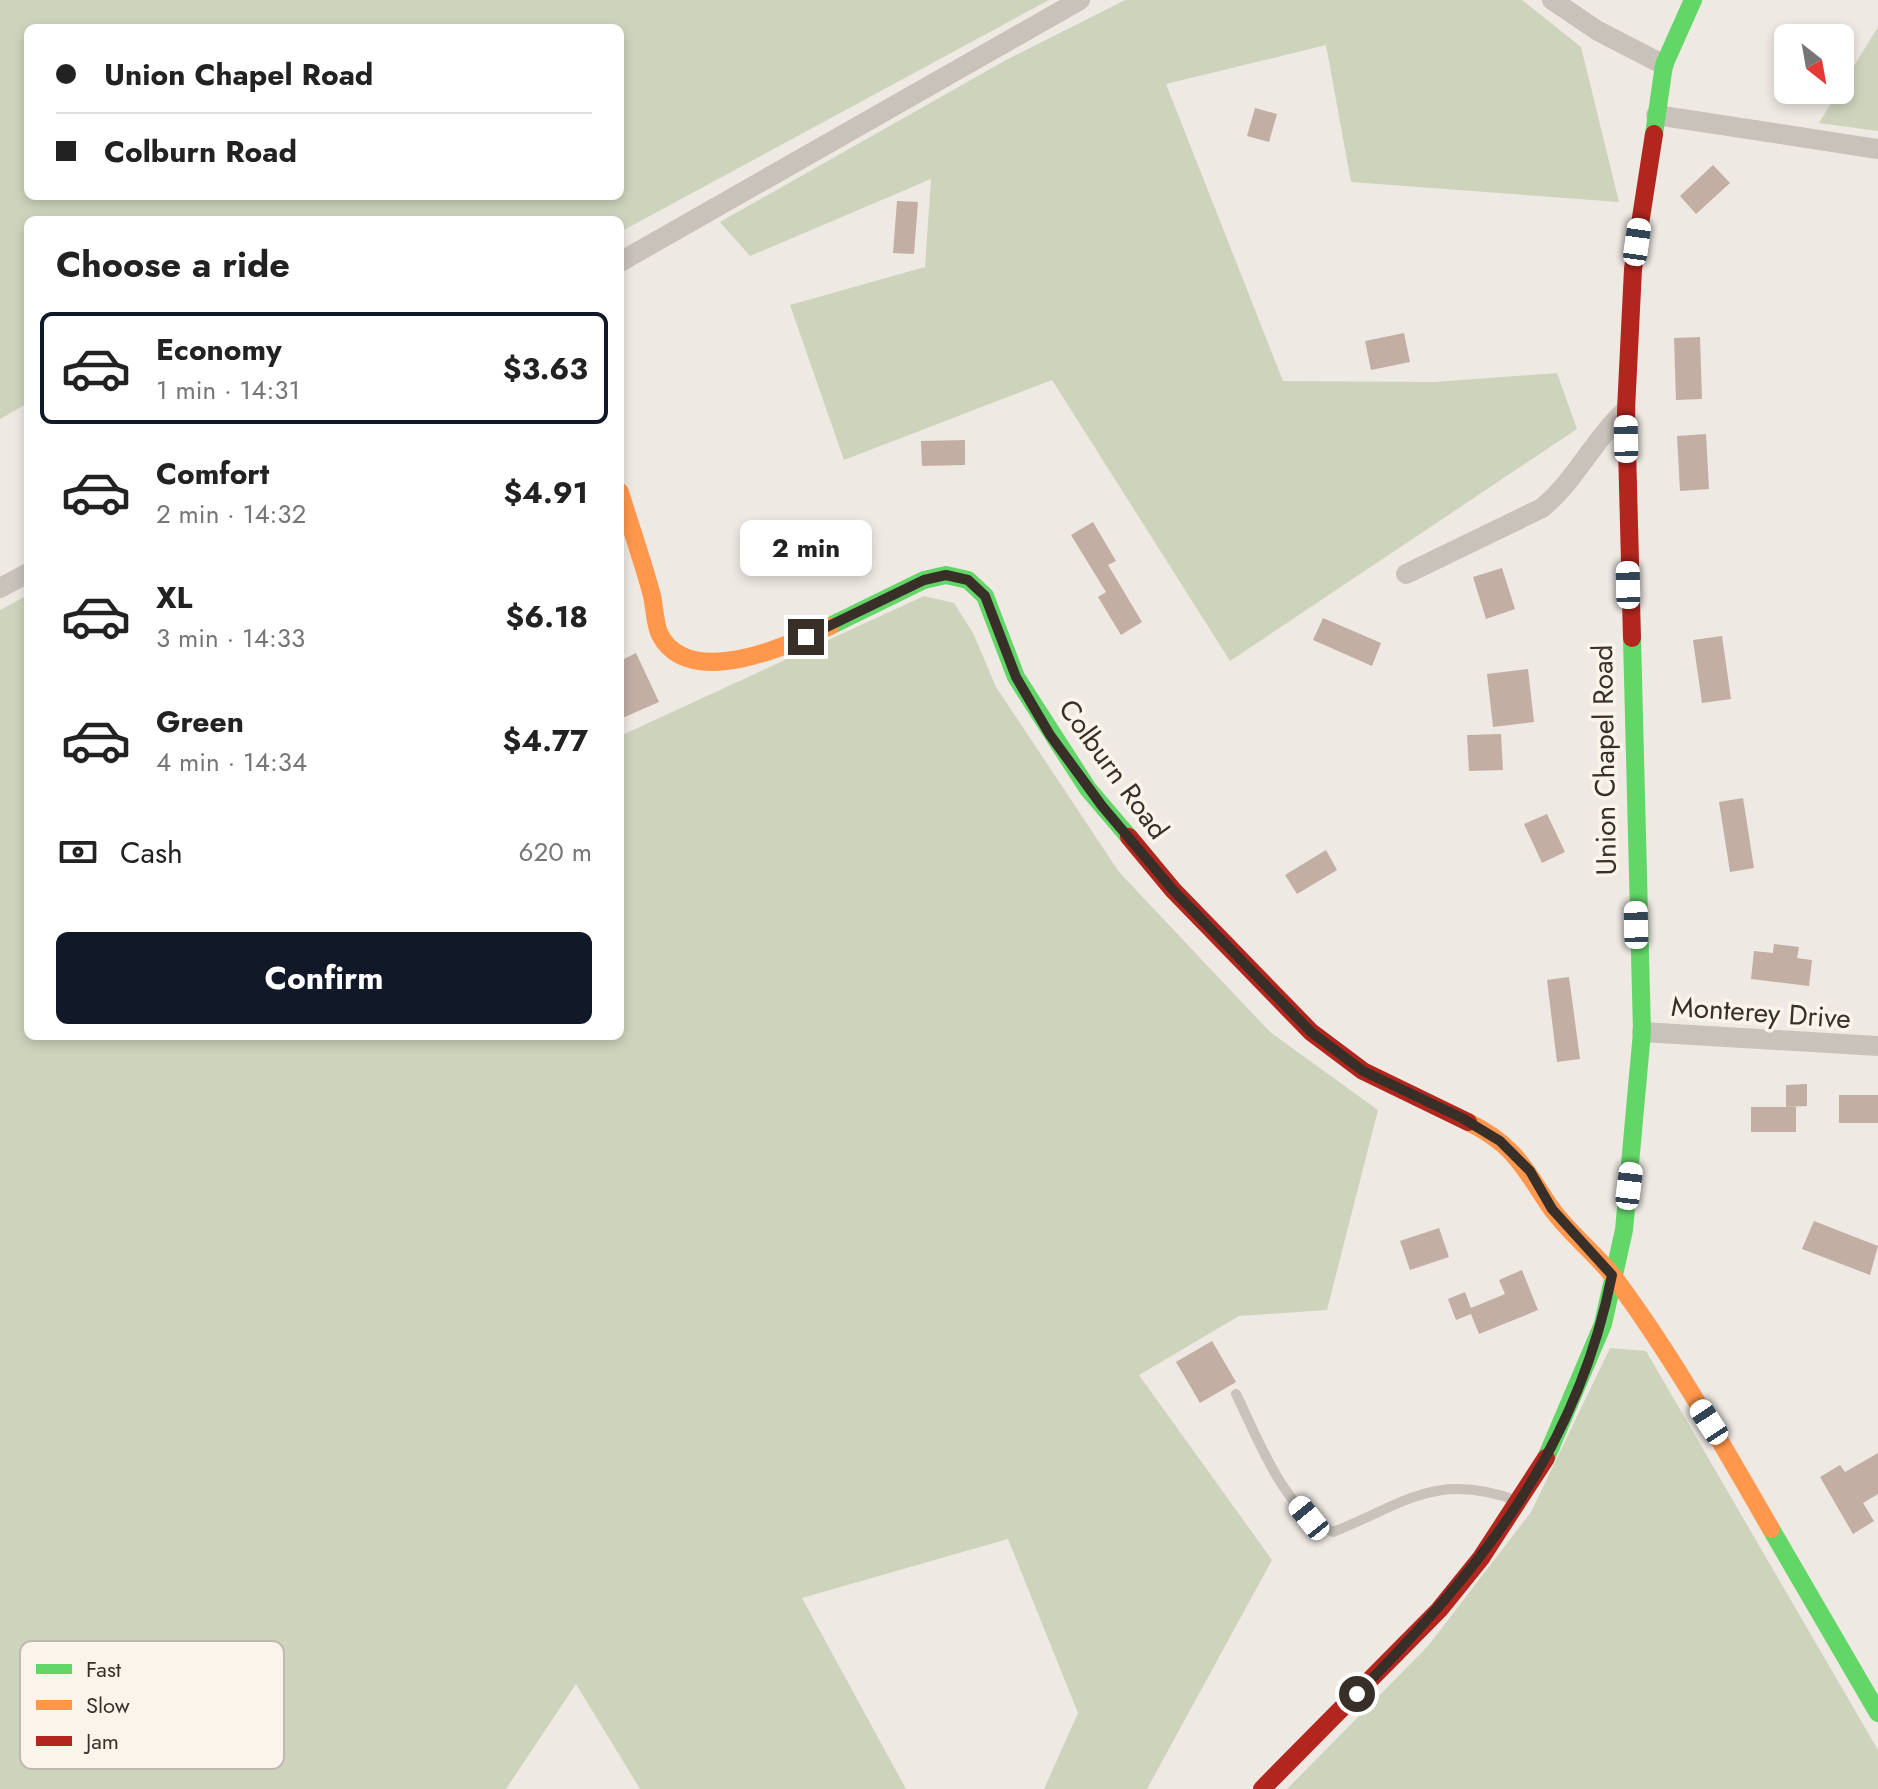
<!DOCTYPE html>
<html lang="en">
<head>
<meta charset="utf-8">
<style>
	:root { --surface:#fff; --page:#f6f6f6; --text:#222; --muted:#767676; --line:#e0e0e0; --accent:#111827 }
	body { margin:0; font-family:Jost,sans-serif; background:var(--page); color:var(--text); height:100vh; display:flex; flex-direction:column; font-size:30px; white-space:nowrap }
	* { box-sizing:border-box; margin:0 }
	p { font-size:26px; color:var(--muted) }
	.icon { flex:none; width:44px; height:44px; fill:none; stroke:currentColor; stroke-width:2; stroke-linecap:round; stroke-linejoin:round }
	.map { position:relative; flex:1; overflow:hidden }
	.panel { position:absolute; left:24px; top:216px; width:600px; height:824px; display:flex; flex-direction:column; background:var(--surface); border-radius:12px; box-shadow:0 4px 12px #0003 }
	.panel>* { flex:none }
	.guide { position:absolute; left:24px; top:24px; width:600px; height:176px; border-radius:12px; box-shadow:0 4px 12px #0003; display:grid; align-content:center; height:176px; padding:0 32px; background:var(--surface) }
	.needle { width:52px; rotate:149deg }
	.fabs { position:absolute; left:1774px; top:24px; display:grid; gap:16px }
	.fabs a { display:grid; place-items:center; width:80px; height:80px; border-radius:12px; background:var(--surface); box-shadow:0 4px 12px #0003; font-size:40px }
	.end { position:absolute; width:36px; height:36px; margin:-18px; border:10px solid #392f29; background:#fff; box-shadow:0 0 0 4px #fff }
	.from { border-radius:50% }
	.bubble { position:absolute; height:56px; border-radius:12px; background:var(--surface); box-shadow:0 4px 12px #0003; font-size:26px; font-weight:700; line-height:56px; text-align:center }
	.car { position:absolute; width:24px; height:48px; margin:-24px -12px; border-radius:10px; box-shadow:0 0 6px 2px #0007; background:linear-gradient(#fff 24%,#345 0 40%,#fff 0 76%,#345 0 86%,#fff 0) }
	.guide b { display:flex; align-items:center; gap:28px; height:76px; font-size:30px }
	.guide b+b { border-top:2px solid var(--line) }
	.guide i { width:20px; height:20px; background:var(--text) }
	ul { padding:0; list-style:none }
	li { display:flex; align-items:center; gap:24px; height:112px; margin:0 16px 12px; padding:0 16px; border:4px solid transparent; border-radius:12px }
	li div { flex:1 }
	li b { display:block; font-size:30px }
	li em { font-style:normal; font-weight:700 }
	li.current { border-color:var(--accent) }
	li>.icon { width:72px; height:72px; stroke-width:1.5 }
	h2 { padding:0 32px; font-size:36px; line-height:96px }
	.pay { display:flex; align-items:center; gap:20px; height:88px; padding:0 32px; font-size:30px }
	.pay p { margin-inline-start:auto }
	.cta { display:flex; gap:16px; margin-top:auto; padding:16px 32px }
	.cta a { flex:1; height:92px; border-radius:12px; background:var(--accent); color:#fff; font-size:32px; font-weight:700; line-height:92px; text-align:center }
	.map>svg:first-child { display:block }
	.green { fill:#ced4bc; fill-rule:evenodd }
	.building { fill:#c3aea4 }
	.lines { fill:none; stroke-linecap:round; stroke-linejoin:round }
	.lane { stroke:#c8c2bb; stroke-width:10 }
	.street { stroke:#c8c2bb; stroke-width:20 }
	.fast { stroke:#63d668; stroke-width:18 }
	.slow { stroke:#ff974d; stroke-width:18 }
	.jam { stroke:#b3261e; stroke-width:18 }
	.route { stroke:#392f29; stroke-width:10 }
	.labels { text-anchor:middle; stroke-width:7; stroke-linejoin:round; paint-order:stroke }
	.street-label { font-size:28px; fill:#392f29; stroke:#fbf4ea }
	.key { fill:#fbf4ea; stroke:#c1b9b0; stroke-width:2 }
	.key-label { font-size:22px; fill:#392f29 }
</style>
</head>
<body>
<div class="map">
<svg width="1878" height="1789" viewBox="0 0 1878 1789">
	<rect width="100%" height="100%" fill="#eee9e3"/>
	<g class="green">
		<path d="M0 0H1049L620 232V220H28V403L0 419ZM620 28V196H28V28Z"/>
		<polygon points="1125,0 1522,0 1581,47 1619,202 1351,182 1326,45 1166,84 1283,381 1434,382 1557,373 1577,429 1230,661 1052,380 844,460 790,305 925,267 931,179 750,256 720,222 1006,60"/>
		<polygon points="1878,27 1878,131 1819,123"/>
		<polygon points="28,595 28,1036 620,1036 620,736 924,596 954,603 973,633 996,687 1119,872 1270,1032 1378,1110 1327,1310 1239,1316 1139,1375 1272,1560 1147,1789 1044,1789 1078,1713 1008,1539 802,1598 906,1789 640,1789 576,1684 506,1789 0,1789 0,610"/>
		<polygon points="1610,1348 1646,1351 1878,1750 1878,1789 1287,1789 1428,1646 1531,1512"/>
	</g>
	<g class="building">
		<polygon points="1255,108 1277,114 1269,142 1247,136"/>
		<polygon points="1713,165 1730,183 1696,214 1680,196"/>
		<polygon points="897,201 918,202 914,254 893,253"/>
		<polygon points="1404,333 1410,362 1371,370 1365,341"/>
		<polygon points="1700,337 1702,399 1676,400 1674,338"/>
		<polygon points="1706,434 1709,489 1680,491 1677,436"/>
		<polygon points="965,440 965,465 922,466 921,441"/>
		<polygon points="1093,522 1116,561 1108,565 1142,622 1121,635 1098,597 1106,592 1071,535"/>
		<polygon points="1502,568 1515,609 1486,619 1473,577"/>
		<polygon points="1323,618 1381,643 1372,666 1313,640"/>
		<polygon points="1722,636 1731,699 1702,703 1693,640"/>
		<polygon points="636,653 659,702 620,719 620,661"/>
		<polygon points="1528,669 1534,722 1493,727 1487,674"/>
		<polygon points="1501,734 1503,770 1469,771 1467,735"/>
		<polygon points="1743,798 1754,868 1730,872 1719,802"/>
		<polygon points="1547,814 1565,852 1542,863 1524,824"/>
		<polygon points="1326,850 1337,870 1297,894 1285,875"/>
		<polygon points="1774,944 1799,947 1797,958 1812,960 1809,986 1751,979 1754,951 1773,953"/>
		<polygon points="1569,977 1580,1059 1557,1062 1547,980"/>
		<polygon points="1807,1084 1807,1106 1786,1107 1786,1085"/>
		<rect x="1839" y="1095" width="39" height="28"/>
		<rect x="1751" y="1107" width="45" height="25"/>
		<polygon points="1814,1221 1878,1246 1870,1275 1802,1249"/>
		<polygon points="1439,1228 1449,1257 1410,1270 1400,1241"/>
		<polygon points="1522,1270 1538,1310 1479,1334 1471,1314 1456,1320 1448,1299 1465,1292 1471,1308 1505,1294 1499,1280"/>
		<polygon points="1212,1341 1236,1382 1200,1403 1176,1362"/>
		<polygon points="1878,1453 1878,1494 1863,1503 1874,1521 1853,1534 1820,1477 1840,1465 1845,1472"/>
	</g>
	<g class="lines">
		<path class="lane" d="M1236 1394C1259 1440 1283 1511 1333 1532 1406 1503 1436 1471 1518 1501"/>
		<g class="street">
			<polyline points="1552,0 1598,31 1664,65"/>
			<polyline points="1656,115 1878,149"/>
			<polyline points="620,262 1080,0"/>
			<path d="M1406 574 1542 508C1576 480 1593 440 1626 410"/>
			<polyline points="0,588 28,573"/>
			<polyline points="1642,1032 1878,1046"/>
		</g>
		<g class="fast">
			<polyline points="1654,134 1664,65 1693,0"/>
			<polyline points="830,626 924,580 946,575 968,580 985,596 1016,677 1088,789 1129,837"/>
			<polyline points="1546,1458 1603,1324 1624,1230 1642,1032 1632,638"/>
			<polyline points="1771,1529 1878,1713"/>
		</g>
		<g class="slow">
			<path d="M620 492C630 525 642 559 651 592 655 605 654 623 660 635 690 691 790 645 830 626"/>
			<path d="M1468 1122C1515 1145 1524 1168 1551 1208 1569 1233 1594 1252 1613 1276 1672 1355 1722 1444 1771 1529"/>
		</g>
		<g class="jam">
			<polyline points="1632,638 1626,410 1633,269 1654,134"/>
			<polyline points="1129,837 1173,890 1311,1032 1363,1071 1468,1122"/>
			<polyline points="1262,1789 1439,1610 1481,1558 1546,1458"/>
		</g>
	</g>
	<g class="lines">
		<path class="route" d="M806 637 924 580 946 575 968 580 985 596 1016 677 1050 735 1102 806 1173 890 1311 1032 1363 1071 1462 1118 1500 1141 1530 1171 1552 1209 1612 1275C1577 1452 1480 1569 1357 1694"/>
	</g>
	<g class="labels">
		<g class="street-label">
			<text transform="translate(1604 760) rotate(-91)" y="10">Union Chapel Road</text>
			<text transform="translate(1114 769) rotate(54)" y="10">Colburn Road</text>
			<text transform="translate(1761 1012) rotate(4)" y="10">Monterey Drive</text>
		</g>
	</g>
	<rect x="20" y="1641" width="264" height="128" rx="12" class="key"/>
	<rect x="36" y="1664" width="36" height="10" fill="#63d668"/>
	<rect x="36" y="1700" width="36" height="10" fill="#ff974d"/>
	<rect x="36" y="1736" width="36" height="10" fill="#b3261e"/>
	<g class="key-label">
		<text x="86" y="1677">Fast</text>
		<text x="86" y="1713">Slow</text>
		<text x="86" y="1749">Jam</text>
	</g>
</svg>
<div class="fabs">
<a><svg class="needle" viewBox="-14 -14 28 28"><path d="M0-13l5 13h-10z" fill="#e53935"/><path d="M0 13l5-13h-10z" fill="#767676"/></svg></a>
</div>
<i class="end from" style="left:1357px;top:1694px"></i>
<i class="end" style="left:806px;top:637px"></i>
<div class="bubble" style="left:740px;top:520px;width:132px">2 min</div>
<i class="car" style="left:1637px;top:242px;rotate:8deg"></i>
<i class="car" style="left:1626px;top:439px;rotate:359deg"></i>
<i class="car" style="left:1628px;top:585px;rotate:359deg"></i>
<i class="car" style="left:1636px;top:925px;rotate:359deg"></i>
<i class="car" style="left:1629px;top:1186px;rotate:7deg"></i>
<i class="car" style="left:1709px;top:1422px;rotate:327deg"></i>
<i class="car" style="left:1309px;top:1518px;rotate:321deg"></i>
<div class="guide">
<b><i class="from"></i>Union Chapel Road</b>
<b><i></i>Colburn Road</b>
</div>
<section class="panel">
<h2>Choose a ride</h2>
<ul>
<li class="current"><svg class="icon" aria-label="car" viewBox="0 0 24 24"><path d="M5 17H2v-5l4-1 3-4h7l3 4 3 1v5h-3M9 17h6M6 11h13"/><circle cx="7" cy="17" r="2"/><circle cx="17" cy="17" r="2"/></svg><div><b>Economy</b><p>1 min · 14:31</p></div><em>$3.63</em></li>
<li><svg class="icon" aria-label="car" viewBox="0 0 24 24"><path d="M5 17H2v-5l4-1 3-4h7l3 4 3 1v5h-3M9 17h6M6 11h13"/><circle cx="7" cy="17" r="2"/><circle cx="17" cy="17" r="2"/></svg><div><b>Comfort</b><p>2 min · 14:32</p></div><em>$4.91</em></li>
<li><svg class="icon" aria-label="car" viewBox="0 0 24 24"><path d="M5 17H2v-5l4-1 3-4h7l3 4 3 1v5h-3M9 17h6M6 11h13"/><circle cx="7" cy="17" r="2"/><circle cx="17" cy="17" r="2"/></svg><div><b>XL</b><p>3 min · 14:33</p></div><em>$6.18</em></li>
<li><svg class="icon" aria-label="car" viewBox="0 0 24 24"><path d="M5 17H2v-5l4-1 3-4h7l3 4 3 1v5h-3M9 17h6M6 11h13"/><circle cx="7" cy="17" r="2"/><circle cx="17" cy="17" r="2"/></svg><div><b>Green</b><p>4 min · 14:34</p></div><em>$4.77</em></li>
</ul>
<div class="pay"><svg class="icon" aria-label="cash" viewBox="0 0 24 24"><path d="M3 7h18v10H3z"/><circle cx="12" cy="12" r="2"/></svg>Cash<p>620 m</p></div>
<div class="cta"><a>Confirm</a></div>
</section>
</div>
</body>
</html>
